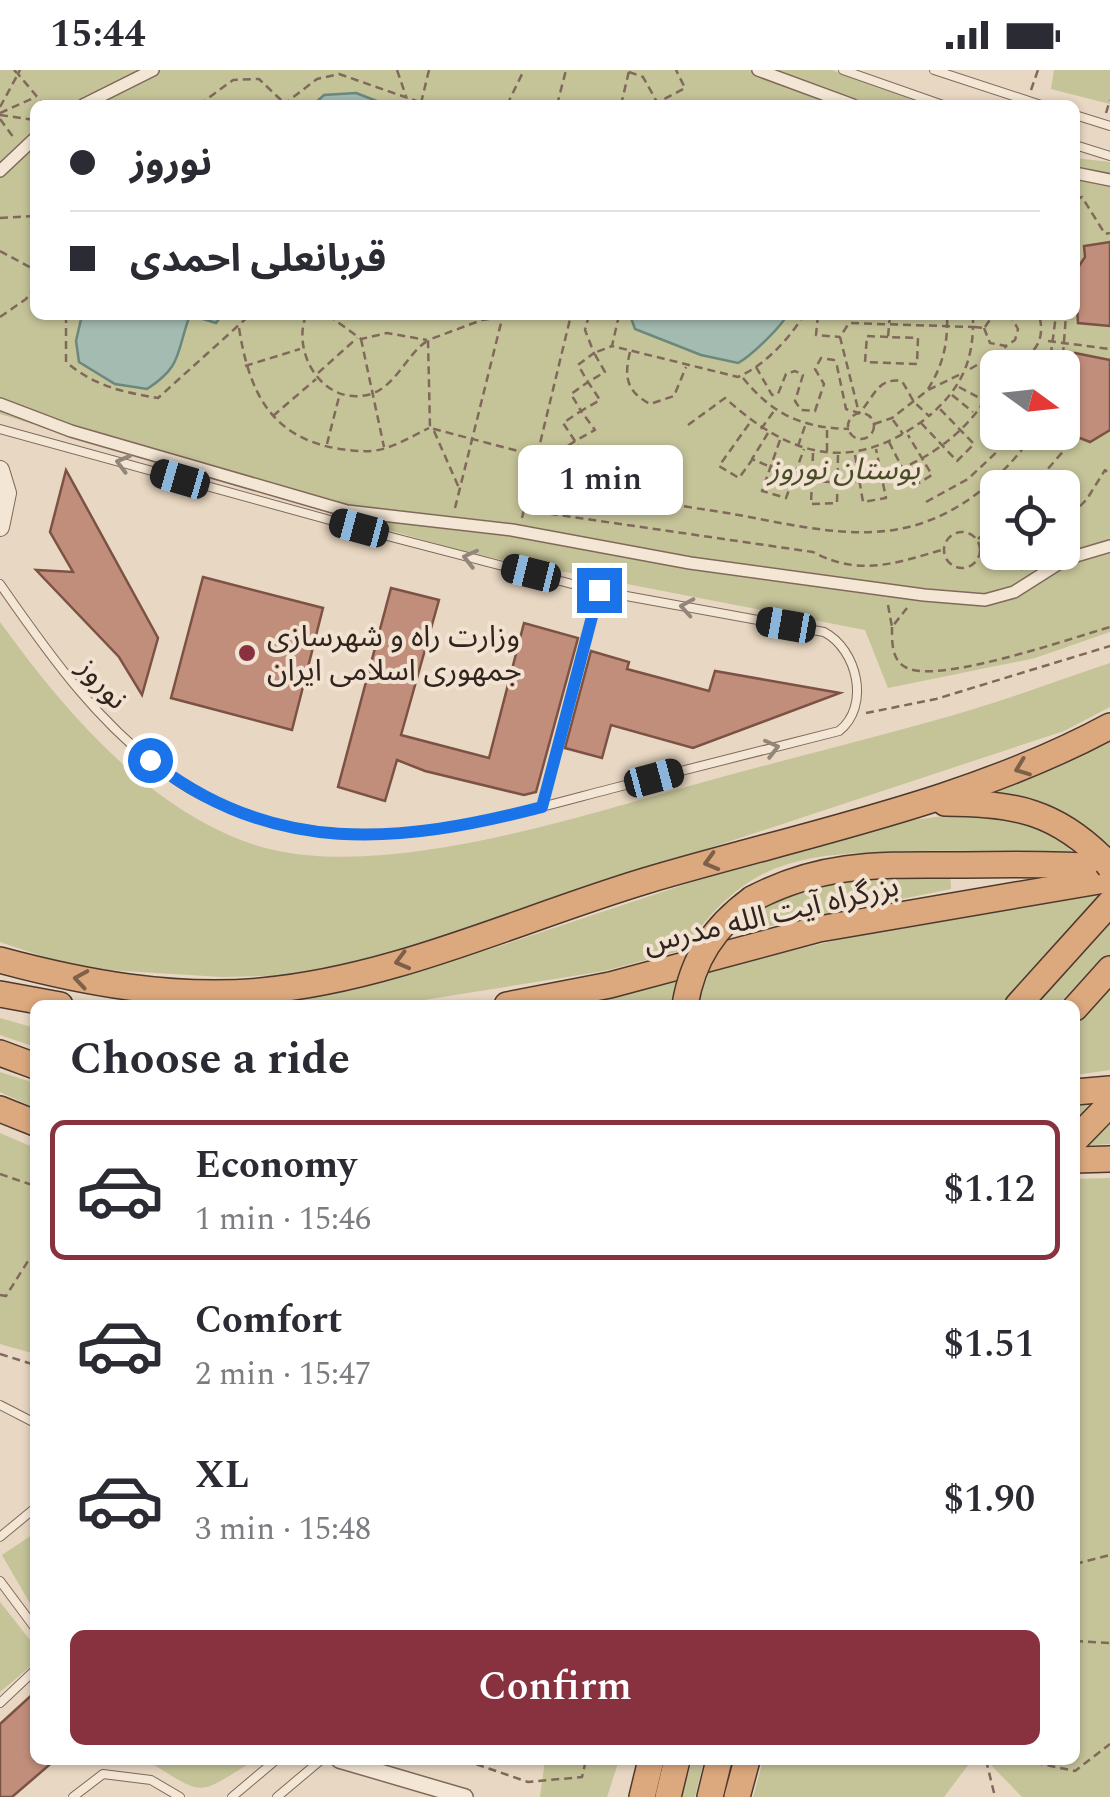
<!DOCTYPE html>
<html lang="en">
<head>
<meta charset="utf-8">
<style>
	:root { --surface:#fff; --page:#f7f7f7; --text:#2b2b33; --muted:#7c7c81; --line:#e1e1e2; --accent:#883240 }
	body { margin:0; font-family:Spectral,"Noto Sans Arabic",serif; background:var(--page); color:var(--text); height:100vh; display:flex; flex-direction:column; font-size:38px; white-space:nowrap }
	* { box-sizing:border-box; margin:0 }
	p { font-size:32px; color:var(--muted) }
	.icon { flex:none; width:55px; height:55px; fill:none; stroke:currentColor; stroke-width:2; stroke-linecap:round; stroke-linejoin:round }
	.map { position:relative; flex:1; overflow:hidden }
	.side { position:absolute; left:30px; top:930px; width:1050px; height:765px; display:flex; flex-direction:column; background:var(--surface); border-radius:15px; box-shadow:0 2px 8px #0004 }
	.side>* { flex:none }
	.guide { position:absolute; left:30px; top:30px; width:1050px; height:220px; border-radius:15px; box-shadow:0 2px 8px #0004; display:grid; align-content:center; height:220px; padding:0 40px; background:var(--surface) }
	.needle { width:65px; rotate:105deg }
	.fabs { position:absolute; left:980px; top:280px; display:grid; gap:20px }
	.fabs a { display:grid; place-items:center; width:100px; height:100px; border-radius:15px; background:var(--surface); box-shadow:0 2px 8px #0004; font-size:50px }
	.end { position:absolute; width:45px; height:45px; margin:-22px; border:12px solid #1a73e8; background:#fff; box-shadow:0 0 0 5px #fff }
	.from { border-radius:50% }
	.bubble { position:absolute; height:70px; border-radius:15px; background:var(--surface); box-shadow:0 2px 8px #0004; font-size:32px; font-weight:600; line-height:70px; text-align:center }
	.car { position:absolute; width:30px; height:60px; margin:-30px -15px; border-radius:12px; box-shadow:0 0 8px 2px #0007; background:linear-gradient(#222 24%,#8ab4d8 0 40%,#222 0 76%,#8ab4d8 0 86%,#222 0) }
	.guide b { display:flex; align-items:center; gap:35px; height:95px; font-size:38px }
	.guide b+b { border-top:2px solid var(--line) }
	.guide i { width:25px; height:25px; background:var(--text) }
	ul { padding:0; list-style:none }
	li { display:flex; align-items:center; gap:30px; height:140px; margin:0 20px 15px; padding:0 20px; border:5px solid transparent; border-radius:15px }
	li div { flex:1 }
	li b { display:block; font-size:38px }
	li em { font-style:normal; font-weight:600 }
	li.selected { border-color:var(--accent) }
	li>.icon { width:90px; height:90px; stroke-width:1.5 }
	h2 { padding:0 40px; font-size:45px; line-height:120px }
	.button { display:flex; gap:20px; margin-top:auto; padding:20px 40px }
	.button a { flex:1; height:115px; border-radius:15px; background:var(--accent); color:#fff; font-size:40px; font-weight:600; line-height:115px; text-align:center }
	.status { display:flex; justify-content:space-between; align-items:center; height:70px; padding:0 50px; background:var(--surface); direction:ltr }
	.status svg { height:28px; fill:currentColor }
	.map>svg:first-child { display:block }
	.green { fill:#c5c398; fill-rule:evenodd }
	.water { fill:#a4bbb1; stroke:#6c887d; stroke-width:2.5 }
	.building { fill:#c28e7c; stroke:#7c5244; stroke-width:2.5 }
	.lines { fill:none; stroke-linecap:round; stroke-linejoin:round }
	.service-casing { stroke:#80695b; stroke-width:10 }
	.pedestrian-casing { stroke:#80695b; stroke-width:14 }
	.minor-casing { stroke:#80695b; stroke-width:18 }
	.tertiary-casing { stroke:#80695b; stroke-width:20 }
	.trunk-casing { stroke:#4e392f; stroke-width:28 }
	.path { stroke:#80695b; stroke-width:2.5; stroke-dasharray:8 5; stroke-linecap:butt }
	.service { stroke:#f4e6d4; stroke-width:8 }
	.pedestrian { stroke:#f4e6d4; stroke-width:11 }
	.minor { stroke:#f4e6d4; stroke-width:15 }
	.tertiary { stroke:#f4e6d4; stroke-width:18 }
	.trunk { stroke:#dca87d; stroke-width:25 }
	.trunk-bridge-casing { stroke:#4e392f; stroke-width:28; stroke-linecap:butt }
	.path-bridge { stroke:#80695b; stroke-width:2.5; stroke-dasharray:8 5; stroke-linecap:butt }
	.trunk-bridge { stroke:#dca87d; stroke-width:25 }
	.oneway { stroke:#928579 }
	.oneway2 { stroke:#7e5f49 }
	.route { stroke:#1a73e8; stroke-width:12 }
	.poi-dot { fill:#883240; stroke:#f1e2d1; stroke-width:4 }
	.labels { text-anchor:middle; stroke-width:8; stroke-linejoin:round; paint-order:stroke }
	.park-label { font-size:30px; font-style:italic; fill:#484c27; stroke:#f1e2d1 }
	.poi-label { font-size:30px; fill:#31241e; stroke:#f1e2d1; text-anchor:start }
	.street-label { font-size:30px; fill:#31241e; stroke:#f1e2d1 }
</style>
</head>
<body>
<div class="status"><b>15:44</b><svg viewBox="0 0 49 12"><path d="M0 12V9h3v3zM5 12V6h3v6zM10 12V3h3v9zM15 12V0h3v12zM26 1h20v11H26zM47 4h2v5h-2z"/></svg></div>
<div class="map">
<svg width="1110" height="1727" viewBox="0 0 1110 1727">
	<rect width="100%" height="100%" fill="#e8d7c2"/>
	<g class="green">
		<path d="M0 0H832L927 35H35V245H1075V88L1110 92V562L1035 588 888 618 865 560 472 484 195 404 0 344ZM998 298H1062V362H998ZM998 418H1062V482H998Z"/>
		<polygon points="1054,0 1110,0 1110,34 1051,19"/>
		<path d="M0 552C63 639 146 738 252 774 378 816 585 744 711 710 798 686 887 665 974 639 1020 625 1065 608 1110 593V637L1064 661 637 802 431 875 303 905 222 907 107 900 59 892 0 872Z"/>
		<path d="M1110 666V778C1071 744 1042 731 990 721Z"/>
		<path d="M959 744C1000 747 1045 747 1073 783 1011 782 949 779 888 782 854 783 820 784 788 794 743 807 709 842 684 880L604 901 399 934H238L356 917 491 879 752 792 897 752Z"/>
		<polygon points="950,802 951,819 740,862 757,840 809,812"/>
		<polygon points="1110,820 1110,1000 1075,1005 1075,935 566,935 601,930 680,907 909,853"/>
		<polygon points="0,948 35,958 35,977 0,965"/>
		<polygon points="0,1002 35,1013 35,1038 0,1022"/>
		<polygon points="1110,1033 1110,1074 1075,1076 1075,1036"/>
		<polygon points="0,1063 35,1078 35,1284 0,1274"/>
		<polygon points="1110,1108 1110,1727 1022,1727 991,1695 972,1690 944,1727 753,1727 763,1690 1075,1690 1075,1109"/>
		<polygon points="35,1463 35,1542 2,1485"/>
		<polygon points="0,1532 34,1575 31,1596 0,1622"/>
		<path d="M146 1690H255C194 1727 207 1727 146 1690Z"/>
		<polygon points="545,1690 619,1690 607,1727 540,1727"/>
		<polygon points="692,1690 704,1690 695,1727 682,1727"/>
	</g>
	<g class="water">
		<polygon points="356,23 387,35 313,35 324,25"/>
		<path d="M82 245H222L216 253 190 245C176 282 183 296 147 319L115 314 79 292 76 271Z"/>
		<path d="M630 245H787C781 257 751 286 738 293L701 285 635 259Z"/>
	</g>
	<g class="building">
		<polygon points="1110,172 1110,256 1078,253 1075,202 1085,187 1084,176"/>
		<polygon points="1075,283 1110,290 1110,360 1090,372 1062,361 1062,303"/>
		<polygon points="66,400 158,568 142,625 119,587 36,500 73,502 50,462"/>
		<polygon points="203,507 323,538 292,660 171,628"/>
		<polygon points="391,518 439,530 401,665 489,688 524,553 578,568 536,722 524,725 425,701 397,690 385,731 338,717"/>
		<polygon points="591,581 629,592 627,599 709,621 715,601 840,623 693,678 611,655 602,688 565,678"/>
		<polygon points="35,1622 35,1690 55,1690 12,1727 0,1727 0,1654"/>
	</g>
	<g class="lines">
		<defs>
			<g id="service">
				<polyline points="843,0 943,35"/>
				<polyline points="934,0 1041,35"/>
				<polyline points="1075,45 1110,56"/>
				<polyline points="1075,75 1110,86"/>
				<path d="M0 359 395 468 599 521 824 562C857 579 871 636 839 661 763 680 687 700 610 719 488 751 370 789 245 744 223 736 197 725 177 711 101 658 52 589 0 514"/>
				<polyline points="542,737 599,521"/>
				<polyline points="0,1335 35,1353"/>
				<polyline points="0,1467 35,1438"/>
				<polyline points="0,1511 35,1558"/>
				<polyline points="0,1633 35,1600"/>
				<polyline points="73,1727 103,1704 151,1710 180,1727"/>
				<polyline points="232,1727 276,1690"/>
				<polyline points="277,1727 321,1690"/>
			</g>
			<g id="pedestrian">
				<polyline points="758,0 853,35"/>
				<polyline points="83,35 153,0"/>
				<polyline points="0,101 35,68"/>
				<polyline points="1075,103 1110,110"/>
				<polyline points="0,334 71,361 347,441 512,460 690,493 924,525 985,530 1014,522 1066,489 1110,476"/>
			</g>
			<polyline id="minor" points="339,1690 465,1727"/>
			<polyline id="tertiary" points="0,400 7,423 0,457"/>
			<g id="trunk">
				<path d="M945 733C1014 733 1057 741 1107 793"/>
				<path d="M752 829C824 791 884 795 963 795 1012 794 1061 794 1110 797"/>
				<path d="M0 890C85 913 173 929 261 921 394 909 519 849 645 811 799 765 968 733 1110 656"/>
				<polyline points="0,924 60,935"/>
				<polyline points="507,935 610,915 819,859 1110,809"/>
				<polyline points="1018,935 1110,833"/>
				<polyline points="1075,938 1110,899"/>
				<polyline points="0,983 35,996"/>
				<polyline points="1075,1022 1110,1019"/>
				<polyline points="0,1039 35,1053"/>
				<polyline points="1075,1070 1110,1034"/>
				<polyline points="1075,1090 1110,1089"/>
				<polyline points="642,1727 651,1690"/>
				<polyline points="668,1727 677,1690"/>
				<polyline points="710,1727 719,1690"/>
				<polyline points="737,1727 747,1690"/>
			</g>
		</defs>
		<use href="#service" class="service-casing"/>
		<use href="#pedestrian" class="pedestrian-casing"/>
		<use href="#minor" class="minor-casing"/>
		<use href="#tertiary" class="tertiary-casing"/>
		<use href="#trunk" class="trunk-casing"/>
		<g class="path">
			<polyline points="20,0 18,4 44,35"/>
			<polyline points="397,0 406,26"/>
			<polyline points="629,2 643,7 657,32"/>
			<polyline points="1031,20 1038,0"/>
			<polyline points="421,33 429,0"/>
			<polyline points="199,35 233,10 259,9 282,31"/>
			<polyline points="283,35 317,9 339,4 428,35"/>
			<polyline points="507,35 524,0"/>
			<polyline points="557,35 566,0"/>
			<polyline points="621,35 629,1"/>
			<polyline points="653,35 685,18 676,0"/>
			<polyline points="0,37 18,4 14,0"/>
			<polyline points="0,43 36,27"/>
			<polyline points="1106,43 1110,30"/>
			<polyline points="0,45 35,50"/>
			<polyline points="0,49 14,68"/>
			<polyline points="31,52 35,37"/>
			<polyline points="1075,130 1082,127 1105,164 1110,163"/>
			<polyline points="0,148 35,146"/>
			<polyline points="0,181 35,200"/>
			<path d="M66 245V292C95 316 121 322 158 328L250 245"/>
			<path d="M306 245C291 285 325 338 371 324 397 315 406 285 427 271"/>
			<polyline points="328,245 361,269 387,263 427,270"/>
			<polyline points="589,245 585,260 594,283 578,295 588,312 571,324 581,341 563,353 575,371 595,360 581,341 600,330 588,312 605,302 594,283 612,276"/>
			<path d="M619 245 612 276 738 307C765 295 788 270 804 245"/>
			<polyline points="818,245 816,265 840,267"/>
			<polyline points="973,245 973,257 984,258"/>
			<polyline points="0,247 26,229 35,217"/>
			<polyline points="502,247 482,250 428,270 430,358 549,389 575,371 609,423"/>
			<polyline points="985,257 993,245"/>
			<path d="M239 258C249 321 270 368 340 379 355 381 372 383 386 378 401 373 415 365 429 358"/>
			<polyline points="984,258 990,273 1006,276 1015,270 1018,259 1010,245"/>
			<polyline points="888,267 867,266 865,292 917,294 918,268 888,267 890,245"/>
			<polyline points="361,269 384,377"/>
			<path d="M630 282C624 307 626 321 650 334L674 326 686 297"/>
			<polyline points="245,296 300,279"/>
			<path d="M999 296C1027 293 1048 276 1039 245"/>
			<path d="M756 297 772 325 778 324 786 304 795 301 803 305 795 331 801 340 815 341 824 314 815 299 821 288 834 290 837 296 846 339 859 343C874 328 877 307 902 311L914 332 929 346C958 321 972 296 973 257L849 253 840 267 859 343"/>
			<polyline points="1049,298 1056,245"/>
			<polyline points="1062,298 1066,245"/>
			<polyline points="970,299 994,285 997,287"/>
			<polyline points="318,303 357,268"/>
			<path d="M743 308C772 344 802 358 849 359"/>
			<polyline points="959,317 998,338"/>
			<path d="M928 319C943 295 948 274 947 245"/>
			<polyline points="952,325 973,342"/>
			<circle cx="861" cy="356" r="13"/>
			<polyline points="273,346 316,309"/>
			<polyline points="893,350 903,364"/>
			<polyline points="921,353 957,391 974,374 940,339"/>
			<polyline points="749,354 719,396 739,408 752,390"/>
			<polyline points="874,354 892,348 928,320 963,303"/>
			<path d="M688 355 725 328C792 388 852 405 928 347"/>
			<polyline points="761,359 774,341"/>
			<polyline points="434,361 459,418"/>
			<path d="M768 363 752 389C771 397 792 407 812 410 877 422 953 383 987 327 997 311 997 293 1006 276"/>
			<polyline points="780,370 762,421 786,428 804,379"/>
			<polyline points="889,372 912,417 932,405 908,365"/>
			<polyline points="327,374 340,323"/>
			<polyline points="798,376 805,356"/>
			<polyline points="827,381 827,360"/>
			<polyline points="813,383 811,434 837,433 838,384"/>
			<polyline points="855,385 863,432 886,428 876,379"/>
			<path d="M530 412C596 422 661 433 727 443 787 453 856 473 916 455 966 440 1006 404 1035 362"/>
			<polyline points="1031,418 1067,377"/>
			<polyline points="926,432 968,409 1018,362"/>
			<polyline points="455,438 503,245"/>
			<path d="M524 440 813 482C860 507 896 493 945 479"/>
			<polyline points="522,448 571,245"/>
			<polyline points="1062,455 1087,429 1105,400 1110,405"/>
			<circle cx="962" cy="480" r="18"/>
			<polyline points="978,469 998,451"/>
			<polyline points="1021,500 1037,482"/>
			<polyline points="888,535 892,557 907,538"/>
			<path d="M892 557C892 571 891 591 907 598 939 614 1072 568 1110 557"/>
			<polyline points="866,643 936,629 1110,576"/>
			<polyline points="0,1104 35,1116"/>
			<polyline points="0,1225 6,1226 28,1191 35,1189"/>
			<polyline points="0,1284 35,1295"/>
			<polyline points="1075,1494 1110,1485"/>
			<polyline points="1075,1571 1110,1573"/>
			<polyline points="464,1690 528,1712 582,1707 586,1690"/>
			<polyline points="986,1690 995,1727"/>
			<polyline points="1022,1690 1075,1701 1110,1674"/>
		</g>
		<use href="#service" class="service"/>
		<use href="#pedestrian" class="pedestrian"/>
		<use href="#minor" class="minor"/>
		<use href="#tertiary" class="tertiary"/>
		<use href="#trunk" class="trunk"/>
		<defs>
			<g id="trunk-bridge">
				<polyline points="1107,793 1110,797"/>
				<path d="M685 935C693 888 714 857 752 829"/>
			</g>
		</defs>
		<use href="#trunk-bridge" class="trunk-bridge-casing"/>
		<polyline class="path-bridge" points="1048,271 1110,279"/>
		<use href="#trunk-bridge" class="trunk-bridge"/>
	</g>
	<defs><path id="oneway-chevron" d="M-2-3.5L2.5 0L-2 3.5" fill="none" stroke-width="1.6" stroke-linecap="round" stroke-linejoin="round" transform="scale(2.5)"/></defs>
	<g class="oneway">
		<use href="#oneway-chevron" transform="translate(123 393) rotate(-165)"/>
		<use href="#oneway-chevron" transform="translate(470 488) rotate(-166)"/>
		<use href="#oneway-chevron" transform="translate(687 537) rotate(-170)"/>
		<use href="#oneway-chevron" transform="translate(772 678) rotate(-14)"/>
	</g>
	<g class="oneway2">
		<use href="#oneway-chevron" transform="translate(1022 698) rotate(159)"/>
		<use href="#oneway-chevron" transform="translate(711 792) rotate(164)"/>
		<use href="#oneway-chevron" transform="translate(402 891) rotate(165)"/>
		<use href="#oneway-chevron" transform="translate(81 909) rotate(-171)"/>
	</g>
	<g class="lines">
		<path class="route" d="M150 690C272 787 400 774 542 737L599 520"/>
	</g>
	<circle class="poi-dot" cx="247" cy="583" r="10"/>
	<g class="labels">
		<g class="park-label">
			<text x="844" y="409">بوستان نوروز</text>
		</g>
		<g class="poi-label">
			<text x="267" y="576">وزارت راه و شهرسازی<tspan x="267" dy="34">جمهوری اسلامی ایران</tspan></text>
		</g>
		<g class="street-label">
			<text transform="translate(103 613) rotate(48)" y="10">نوروز</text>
			<text transform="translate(771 844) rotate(-13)" y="10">بزرگراه آیت الله مدرس</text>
		</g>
	</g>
</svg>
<div class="fabs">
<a><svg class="needle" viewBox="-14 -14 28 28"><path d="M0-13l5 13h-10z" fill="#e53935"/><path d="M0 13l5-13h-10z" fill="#7c7c81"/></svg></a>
<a><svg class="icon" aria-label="locate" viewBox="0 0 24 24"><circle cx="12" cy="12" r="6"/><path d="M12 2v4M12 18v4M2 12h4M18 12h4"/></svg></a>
</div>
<i class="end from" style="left:150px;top:690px"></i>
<i class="end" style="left:599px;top:520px"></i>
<div class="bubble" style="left:518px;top:375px;width:165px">1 min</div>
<i class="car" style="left:180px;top:409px;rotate:286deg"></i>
<i class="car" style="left:359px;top:458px;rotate:285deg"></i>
<i class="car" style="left:531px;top:503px;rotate:284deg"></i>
<i class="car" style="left:786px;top:555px;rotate:280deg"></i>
<i class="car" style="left:654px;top:708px;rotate:75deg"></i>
<div class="guide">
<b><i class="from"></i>نوروز</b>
<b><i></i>قربانعلی احمدی</b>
</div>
<section class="side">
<h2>Choose a ride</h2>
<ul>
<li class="selected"><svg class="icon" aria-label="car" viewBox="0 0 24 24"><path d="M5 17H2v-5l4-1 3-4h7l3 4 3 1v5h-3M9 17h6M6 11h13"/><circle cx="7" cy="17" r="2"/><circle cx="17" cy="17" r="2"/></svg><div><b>Economy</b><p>1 min · 15:46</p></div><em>$1.12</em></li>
<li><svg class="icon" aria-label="car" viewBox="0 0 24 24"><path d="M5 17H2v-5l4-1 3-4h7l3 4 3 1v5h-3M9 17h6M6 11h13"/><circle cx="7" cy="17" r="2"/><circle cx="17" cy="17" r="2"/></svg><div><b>Comfort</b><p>2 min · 15:47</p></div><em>$1.51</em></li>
<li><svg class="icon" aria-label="car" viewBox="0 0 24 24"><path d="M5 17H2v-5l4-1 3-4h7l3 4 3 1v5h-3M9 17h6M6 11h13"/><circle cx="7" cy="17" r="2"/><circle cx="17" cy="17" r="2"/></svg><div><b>XL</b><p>3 min · 15:48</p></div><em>$1.90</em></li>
</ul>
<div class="button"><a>Confirm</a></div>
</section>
</div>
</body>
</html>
